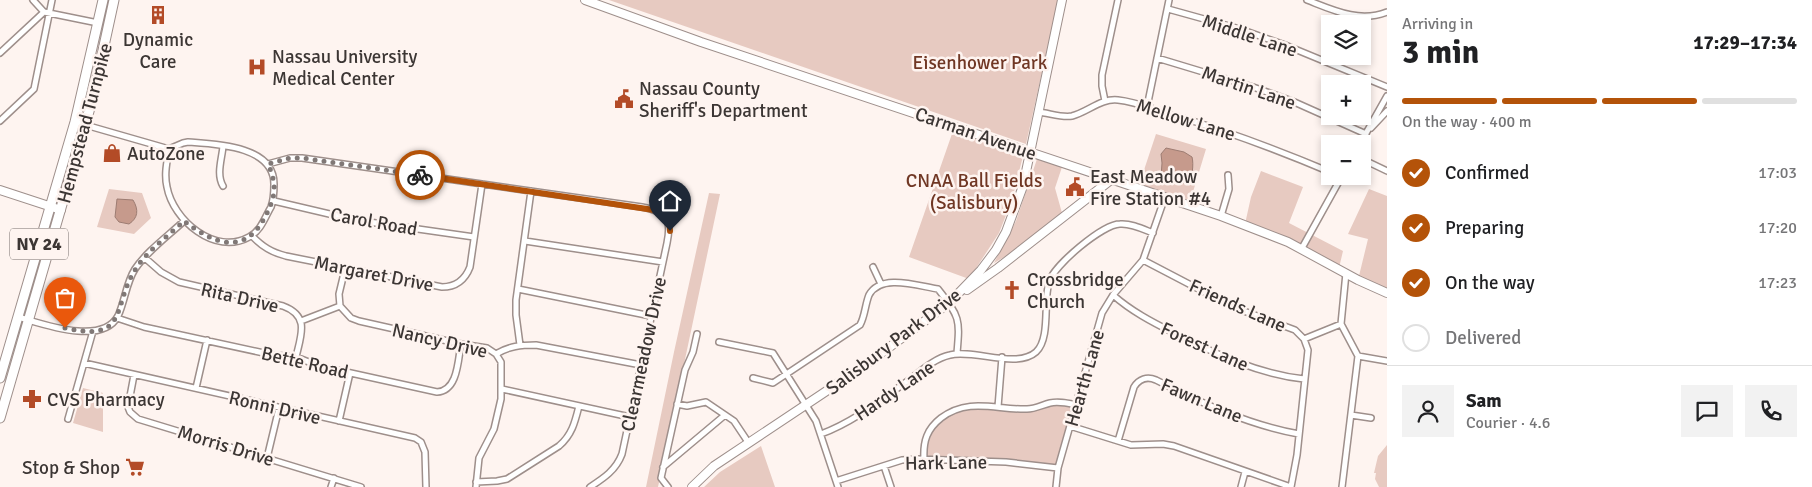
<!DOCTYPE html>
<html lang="en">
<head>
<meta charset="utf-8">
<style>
	:root { --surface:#fff; --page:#f2f2f2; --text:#202124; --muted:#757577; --line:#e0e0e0; --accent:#b45309 }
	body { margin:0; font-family:Signika,sans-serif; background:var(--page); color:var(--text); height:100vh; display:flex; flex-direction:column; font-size:19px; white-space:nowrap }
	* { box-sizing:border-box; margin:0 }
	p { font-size:16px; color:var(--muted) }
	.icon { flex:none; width:28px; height:28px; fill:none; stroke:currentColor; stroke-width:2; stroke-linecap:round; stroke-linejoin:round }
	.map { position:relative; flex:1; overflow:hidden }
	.details { display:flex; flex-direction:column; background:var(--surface); width:425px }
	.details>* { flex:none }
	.controls { position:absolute; left:1321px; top:15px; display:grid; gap:10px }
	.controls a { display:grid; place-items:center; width:50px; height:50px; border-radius:0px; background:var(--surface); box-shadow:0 2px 8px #0003; font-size:25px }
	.pin { position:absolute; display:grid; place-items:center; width:42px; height:42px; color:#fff; margin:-51px -21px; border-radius:50% 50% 50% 0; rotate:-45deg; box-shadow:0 0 5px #0007 }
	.pin .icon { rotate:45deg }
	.courier { position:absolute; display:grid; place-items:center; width:50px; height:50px; margin:-25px; border:4px solid #b45309; border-radius:50%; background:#fff; color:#222; box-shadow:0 1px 6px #0007 }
	.head em { font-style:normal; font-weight:700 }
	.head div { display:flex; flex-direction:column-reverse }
	.head { display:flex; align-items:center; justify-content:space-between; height:85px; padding:0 15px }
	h1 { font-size:32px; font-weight:700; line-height:38px }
	.bar { display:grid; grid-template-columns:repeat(4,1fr); gap:8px 5px; align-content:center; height:60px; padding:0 15px }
	.bar i { height:6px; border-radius:4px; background:var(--line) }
	.bar .on { background:var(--accent) }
	.bar p { grid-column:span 4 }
	.line { display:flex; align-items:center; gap:12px; padding:0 15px; border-top:1px solid var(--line) }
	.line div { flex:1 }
	.round { display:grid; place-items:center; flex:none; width:52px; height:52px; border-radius:0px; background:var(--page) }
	ol { padding:0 15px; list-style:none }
	li { display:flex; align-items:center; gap:15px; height:55px }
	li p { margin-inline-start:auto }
	li .icon { padding:5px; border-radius:50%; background:var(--accent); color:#fff; stroke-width:4 }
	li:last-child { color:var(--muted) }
	li i { width:28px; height:28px; border:2px solid var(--line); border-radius:50% }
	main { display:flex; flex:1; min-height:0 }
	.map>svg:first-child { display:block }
</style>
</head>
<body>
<main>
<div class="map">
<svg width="1387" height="487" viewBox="0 0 1387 487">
	<rect width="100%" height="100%" fill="#fef4f0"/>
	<path fill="#e7cac1" d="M609,0H1058L1026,144Z
		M953,131L1023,156L1012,200L999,233L969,279L909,257Z
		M1156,134L1206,149L1189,205L1138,188Z
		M1037,159L1062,167L1055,188L1062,213L1006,256L994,263L1016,221Z
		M1261,171L1303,187L1289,223L1343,251L1339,268L1245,224L1251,197Z
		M109,189L142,193L151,218L134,234L97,227Z
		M1369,189L1387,196V292L1358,280L1368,239L1348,234Z
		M709,193L720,194L658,487H646L674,352Z
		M83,388L103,393V432L73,423Z
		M1049,404L1077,405L1058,468L1006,462L924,459V450L935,423L962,407L1026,409Z
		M1387,445V487H1379L1375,479L1376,473H1374L1378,456Z
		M761,446L775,487H704L720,472Z"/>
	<path fill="#c69a8c" stroke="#9d7c72" d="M1166,148L1184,152L1192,157C1194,164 1192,178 1189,184L1163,179L1161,177L1162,163L1161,154Z
		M117,199L133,200C139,210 138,218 129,224L119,222L115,217Z"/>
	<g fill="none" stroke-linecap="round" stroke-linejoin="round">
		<g stroke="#9e8f8b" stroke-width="8">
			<path id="street" d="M33,0L44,12L98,23
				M1307,0C1333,10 1359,23 1387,12
				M1168,9L1240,29L1285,45L1387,87
				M0,53L44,12
				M1157,58L1253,87L1292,101L1366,134
				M1105,101L1102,86V75L1118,0
				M1147,107L1169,0
				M1038,112C1049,113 1062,118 1072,116C1088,112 1101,98 1118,100C1137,102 1155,110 1173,115C1227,131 1278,150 1330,172
				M0,121L34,89L52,0
				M75,122L169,149L183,143L188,142C217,144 274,146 274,184C274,193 274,199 271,207C265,217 261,231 249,237C215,256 173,220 167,187C164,174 167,162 169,149
				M1371,128L1387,111
				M1360,144L1387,96
				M1362,159L1387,171
				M268,164L290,158H302L642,207C667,212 672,219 667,243L622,454C616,470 604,478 590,487
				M223,186C216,174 222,159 223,146
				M274,201L355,220L474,237
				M1221,216L1229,189L1228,175
				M252,236C263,247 271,252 286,256L442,287C456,287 465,280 470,267L482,184
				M525,241L663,262
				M1302,248L1342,176
				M145,258L161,272L179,282L283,306C310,316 301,335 296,357
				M1143,260L1233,307L1295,330L1304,339L1308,350L1297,455L1291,487
				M873,267L881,284
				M345,269L339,294L340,306L351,318L359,321L461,344L487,348L496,354C509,346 521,345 536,345L641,365
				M518,289L651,316
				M1113,295C1131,311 1152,322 1174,333C1216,354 1258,374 1304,379
				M18,317C43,324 102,346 118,316C125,301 126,283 135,269C147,251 168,236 184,221
				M117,318L144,327L273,355L296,357L319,366L437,392C458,391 458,360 461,344
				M301,321L340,306
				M1304,339L1341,324
				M719,342L773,353L816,421L838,487
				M520,345L516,315V300L531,191
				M1358,356L1387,361
				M84,363L415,438L421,442L425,452L426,487
				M134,375L128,407L130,412L138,419L361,487
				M753,378L773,383L860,325C865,316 865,305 869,295C881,273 918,286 938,289C960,317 960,319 957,353
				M196,388L207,340
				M502,389L630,417
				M677,404L687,406L706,402L734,421L748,442
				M998,407L1002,357
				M1351,415L1371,418
				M68,419L93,331
				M339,421L350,373
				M1070,426L1131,445L1163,444L1174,446L1291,487
				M821,434C851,423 877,403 902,385C918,374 932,359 950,355C974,349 1017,369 1036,352C1051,338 1043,301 1049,282C1054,265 1103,224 1120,224C1131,223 1143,229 1153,233
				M1118,441L1134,387C1139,379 1147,376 1156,380C1201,403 1249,425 1299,434
				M267,458L279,408
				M924,459C923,441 927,429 941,418C969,397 996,410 1027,409C1035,409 1042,405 1050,403C1059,401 1067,403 1077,405
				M884,466L891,487
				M663,467L725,415
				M836,481L902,460L917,459L1006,462L1058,468
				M476,482L497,481L507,479L559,446C572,435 575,422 579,406
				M331,487L334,478
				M476,487L479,458L494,429L501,399V362L496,354
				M668,487L661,478L685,370L693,352L697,334
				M1056,487L1058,468L1102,313L1113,295L1143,260L1165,197
				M1241,487L1245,472
				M1342,487L1358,356L1341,324L1346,273"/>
		</g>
		<g stroke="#9e8f8b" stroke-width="10">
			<path id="secondary" d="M585,0L701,42L1221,216L1288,242L1358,280L1387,293
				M0,190L61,210
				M967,290L998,268L1112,179
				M692,487L714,466L864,366L949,303L981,270L996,250L1006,232L1023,186L1062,0"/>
		</g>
		<g stroke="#9e8f8b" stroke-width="11">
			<path id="primary" d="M0,378L75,122L103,0
				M0,418L92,101L114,0"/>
		</g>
		<use href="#street" stroke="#fff" stroke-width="5"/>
		<use href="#secondary" stroke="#fff" stroke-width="8"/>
		<use href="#primary" stroke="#fff" stroke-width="9"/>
	</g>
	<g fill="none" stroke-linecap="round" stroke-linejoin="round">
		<path stroke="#807876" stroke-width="5" stroke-dasharray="0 9" d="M65,328C129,343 112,306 135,270C146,252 169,235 184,221C214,244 245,257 266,215C276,196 277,184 268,164L290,158H302L420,175"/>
		<path stroke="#b45309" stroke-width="6" d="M420,175L654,210C664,214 670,220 670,231"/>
	</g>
	<defs>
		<g id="building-bare" transform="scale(1.5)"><path d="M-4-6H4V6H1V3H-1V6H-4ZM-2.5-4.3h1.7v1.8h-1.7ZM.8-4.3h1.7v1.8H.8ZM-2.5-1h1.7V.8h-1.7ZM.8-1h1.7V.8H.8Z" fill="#b34b27" stroke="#fef4f0" stroke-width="2.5" paint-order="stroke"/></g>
		<g id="hospital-bare" transform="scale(1.5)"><path d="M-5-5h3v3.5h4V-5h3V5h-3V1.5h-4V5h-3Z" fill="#b34b27" stroke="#fef4f0" stroke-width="2.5" paint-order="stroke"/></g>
		<g id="civic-bare" transform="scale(1.5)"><path d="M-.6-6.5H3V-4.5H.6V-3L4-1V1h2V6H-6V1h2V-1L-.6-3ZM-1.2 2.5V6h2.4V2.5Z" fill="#b34b27" stroke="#fef4f0" stroke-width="2.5" paint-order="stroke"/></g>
		<g id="shop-bare" transform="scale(1.5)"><path d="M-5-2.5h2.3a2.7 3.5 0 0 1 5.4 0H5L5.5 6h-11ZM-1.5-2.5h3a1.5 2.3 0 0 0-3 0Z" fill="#b34b27" stroke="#fef4f0" stroke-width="2.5" paint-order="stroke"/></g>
		<g id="church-bare" transform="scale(1.5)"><path d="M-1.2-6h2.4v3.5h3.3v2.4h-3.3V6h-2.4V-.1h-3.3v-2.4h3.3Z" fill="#b34b27" stroke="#fef4f0" stroke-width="2.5" paint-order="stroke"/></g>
		<g id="pharmacy-bare" transform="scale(1.5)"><path d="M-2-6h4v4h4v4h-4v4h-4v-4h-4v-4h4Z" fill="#b34b27" stroke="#fef4f0" stroke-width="2.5" paint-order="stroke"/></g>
		<g id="supermarket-bare" transform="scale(1.5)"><path d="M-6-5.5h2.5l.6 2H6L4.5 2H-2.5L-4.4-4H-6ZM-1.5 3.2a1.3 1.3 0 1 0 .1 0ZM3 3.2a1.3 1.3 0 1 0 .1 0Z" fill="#b34b27" stroke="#fef4f0" stroke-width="2.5" paint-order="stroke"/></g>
	</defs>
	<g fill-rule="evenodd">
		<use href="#building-bare" x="158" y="15"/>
		<use href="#hospital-bare" x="257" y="67"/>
		<use href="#civic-bare" x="624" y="99"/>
		<use href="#shop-bare" x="112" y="153"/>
		<use href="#civic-bare" x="1075" y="187"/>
		<use href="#church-bare" x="1012" y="290"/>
		<use href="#pharmacy-bare" x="32" y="399"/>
		<use href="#supermarket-bare" x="135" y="467"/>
	</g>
	<g text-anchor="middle" stroke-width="5" stroke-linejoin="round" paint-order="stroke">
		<rect fill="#fef4f0" stroke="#766f6c" stroke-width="1" x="10" y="228.5" width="58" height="31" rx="4"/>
		<g font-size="18" font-weight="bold" fill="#3c3634">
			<text x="39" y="250">NY 24</text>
		</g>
		<g font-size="19" fill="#3c3634" stroke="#fef4f0">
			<text transform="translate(1250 35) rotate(18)" y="7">Middle Lane</text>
			<text transform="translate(1249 87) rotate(19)" y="7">Martin Lane</text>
			<text transform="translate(1186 119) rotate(17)" y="7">Mellow Lane</text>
			<text transform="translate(84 123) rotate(-75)" y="7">Hempstead Turnpike</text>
			<text transform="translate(976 133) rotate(19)" y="7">Carman Avenue</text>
			<text transform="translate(374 221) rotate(10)" y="7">Carol Road</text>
			<text transform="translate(374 273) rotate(11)" y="7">Margaret Drive</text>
			<text transform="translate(240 297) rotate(13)" y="7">Rita Drive</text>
			<text transform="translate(1238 305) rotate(24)" y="7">Friends Lane</text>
			<text transform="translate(440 340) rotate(13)" y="7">Nancy Drive</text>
			<text transform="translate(893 341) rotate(-37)" y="7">Salisbury Park Drive</text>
			<text transform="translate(1205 346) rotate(24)" y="7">Forest Lane</text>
			<text transform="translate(643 354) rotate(-78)" y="7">Clearmeadow Drive</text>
			<text transform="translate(305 362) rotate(13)" y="7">Bette Road</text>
			<text transform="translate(1084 378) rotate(-74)" y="7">Hearth Lane</text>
			<text transform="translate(894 390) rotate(-34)" y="7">Hardy Lane</text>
			<text transform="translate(1202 400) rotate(23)" y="7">Fawn Lane</text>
			<text transform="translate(275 407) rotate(13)" y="7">Ronni Drive</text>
			<text transform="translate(226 445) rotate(17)" y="7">Morris Drive</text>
			<text transform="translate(946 462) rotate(-1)" y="7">Hark Lane</text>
		</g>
		<g font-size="19" fill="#3c3634" stroke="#fef4f0" text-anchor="start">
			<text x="158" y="46" text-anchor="middle">Dynamic<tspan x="158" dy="22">Care</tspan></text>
			<text x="272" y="63">Nassau University<tspan x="272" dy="22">Medical Center</tspan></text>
			<text x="639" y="95">Nassau County<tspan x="639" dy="22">Sheriff's Department</tspan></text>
			<text x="127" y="160">AutoZone</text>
			<text x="1090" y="183">East Meadow<tspan x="1090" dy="22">Fire Station #4</tspan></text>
			<text x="1027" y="286">Crossbridge<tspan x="1027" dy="22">Church</tspan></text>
			<text x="47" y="406">CVS Pharmacy</text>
			<text x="120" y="474" text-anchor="end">Stop &amp; Shop</text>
		</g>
		<g font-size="19" fill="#703724" stroke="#fef4f0">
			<text x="980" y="69">Eisenhower Park</text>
			<text x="974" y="187">CNAA Ball Fields<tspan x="974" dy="22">(Salisbury)</tspan></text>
		</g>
	</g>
</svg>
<div class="controls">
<a><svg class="icon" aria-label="layers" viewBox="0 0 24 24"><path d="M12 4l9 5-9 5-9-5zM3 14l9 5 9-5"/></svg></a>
<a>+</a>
<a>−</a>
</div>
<div class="pin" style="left:65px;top:328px;background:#ea580c"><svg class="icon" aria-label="bag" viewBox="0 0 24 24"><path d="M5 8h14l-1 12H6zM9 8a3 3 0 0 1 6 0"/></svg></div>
<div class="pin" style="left:670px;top:231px;background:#1f2937"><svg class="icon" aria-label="home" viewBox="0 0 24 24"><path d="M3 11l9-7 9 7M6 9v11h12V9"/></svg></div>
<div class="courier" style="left:420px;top:175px"><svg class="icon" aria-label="bike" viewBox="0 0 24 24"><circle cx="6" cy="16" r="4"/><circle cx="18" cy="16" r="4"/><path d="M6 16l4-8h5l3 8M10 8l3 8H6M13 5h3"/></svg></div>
</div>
<section class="details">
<div class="head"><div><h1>3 min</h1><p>Arriving in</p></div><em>17:29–17:34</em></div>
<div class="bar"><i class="on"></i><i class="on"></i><i class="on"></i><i></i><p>On the way · 400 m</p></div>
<ol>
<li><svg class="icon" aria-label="check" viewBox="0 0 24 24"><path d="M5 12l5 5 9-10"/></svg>Confirmed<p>17:03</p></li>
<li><svg class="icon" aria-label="check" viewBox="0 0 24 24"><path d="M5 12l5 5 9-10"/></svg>Preparing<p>17:20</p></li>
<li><svg class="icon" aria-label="check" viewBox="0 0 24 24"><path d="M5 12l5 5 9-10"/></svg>On the way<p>17:23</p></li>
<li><i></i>Delivered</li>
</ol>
<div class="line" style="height:90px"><a class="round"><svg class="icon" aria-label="person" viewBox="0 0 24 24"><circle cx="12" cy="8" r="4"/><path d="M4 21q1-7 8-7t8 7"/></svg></a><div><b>Sam</b><p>Courier · 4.6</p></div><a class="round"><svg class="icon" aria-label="chat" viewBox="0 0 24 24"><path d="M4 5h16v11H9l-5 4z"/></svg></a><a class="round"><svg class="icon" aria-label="phone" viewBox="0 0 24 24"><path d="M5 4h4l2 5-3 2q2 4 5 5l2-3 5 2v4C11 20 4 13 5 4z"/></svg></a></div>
</section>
</main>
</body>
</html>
